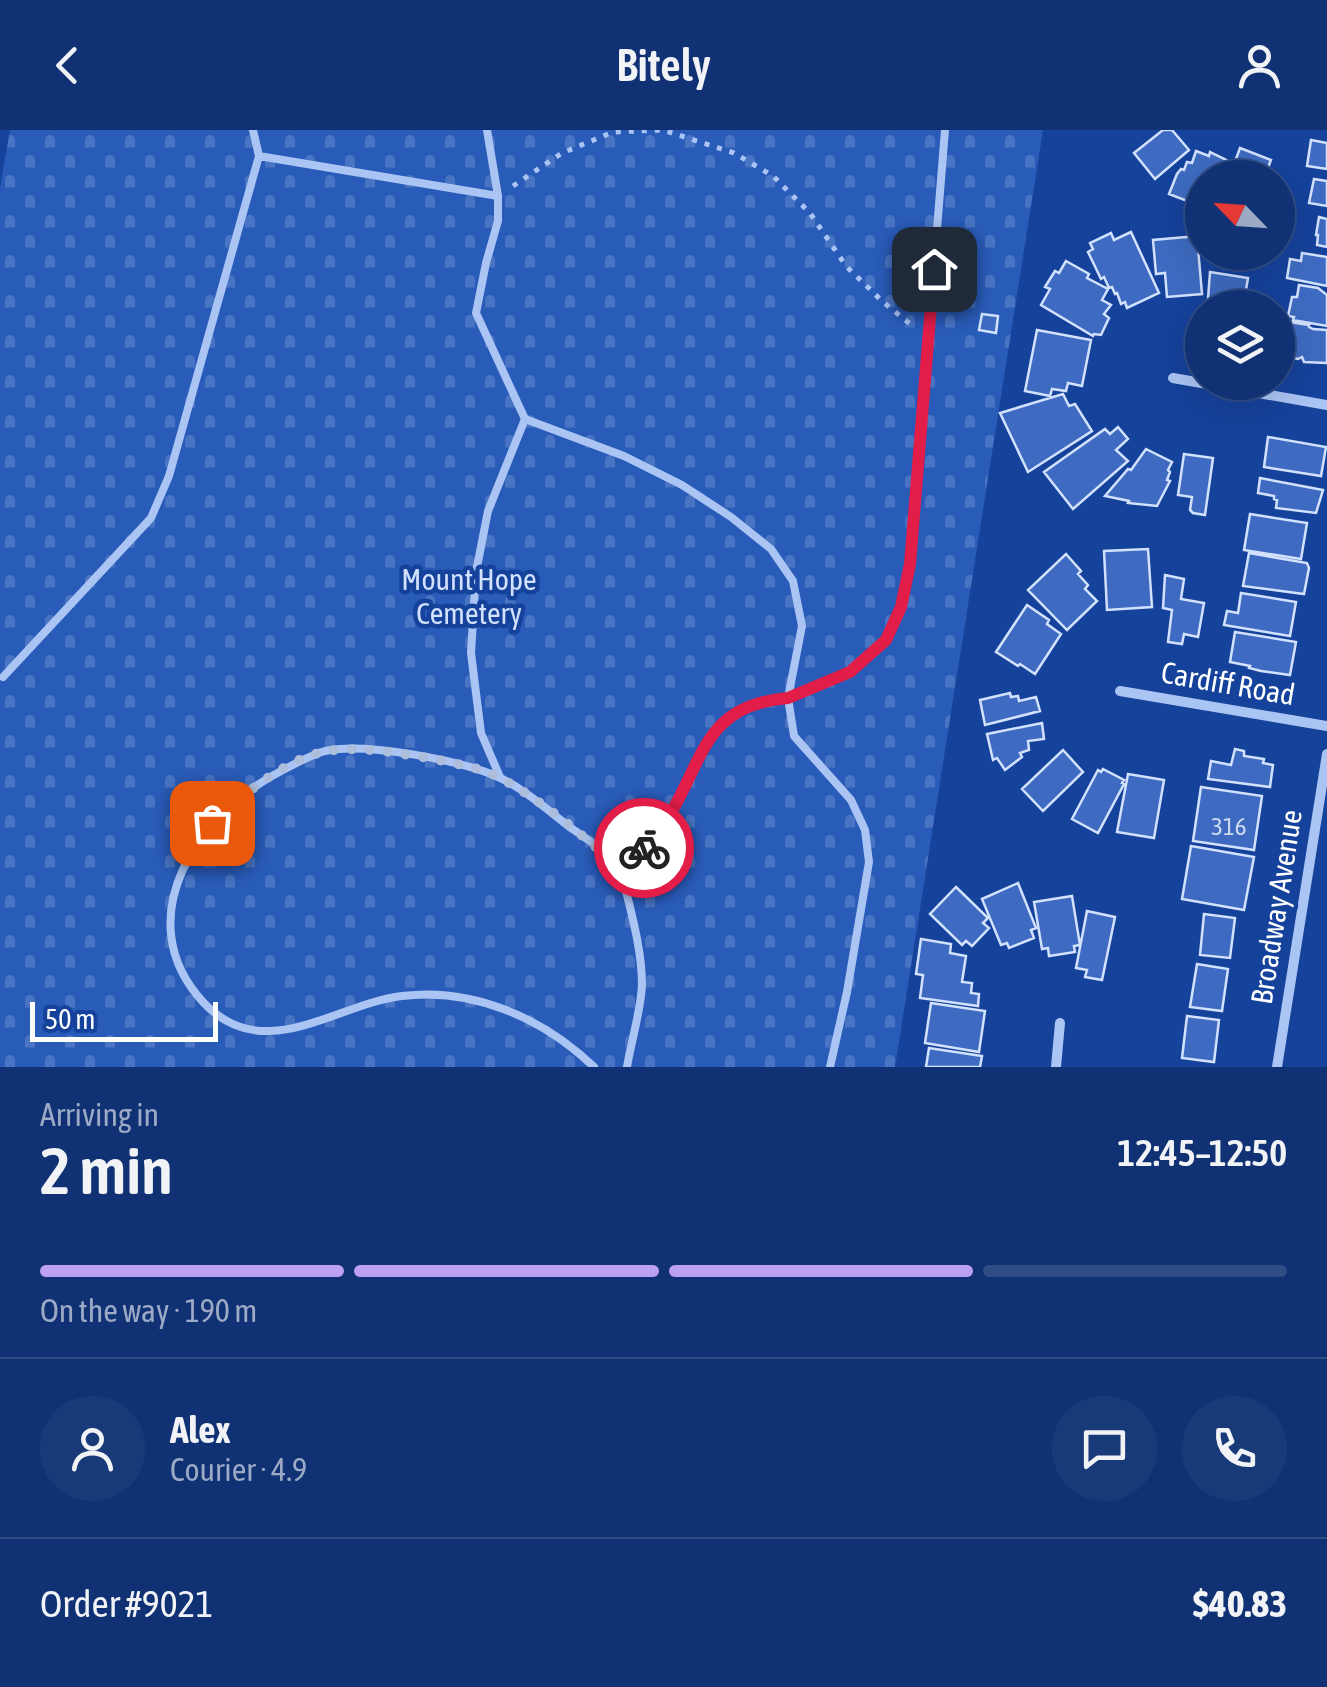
<!DOCTYPE html>
<html lang="en">
<head>
<meta charset="utf-8">
<style>
	:root { --surface:#103274; --page:#193a79; --text:#f1f3f6; --muted:#9caac5; --line:#304d86; --accent:#bca0f2 }
	body { margin:0; font-family:"Asap Condensed",sans-serif; background:var(--page); color:var(--text); height:100vh; display:flex; flex-direction:column; font-size:38px; white-space:nowrap }
	* { box-sizing:border-box; margin:0 }
	p { font-size:32px; color:var(--muted) }
	.icon { flex:none; width:55px; height:55px; fill:none; stroke:currentColor; stroke-width:2; stroke-linecap:round; stroke-linejoin:round }
	.map { position:relative; height:937px; overflow:hidden }
	.sheet { display:flex; flex-direction:column; background:var(--surface); flex:1 }
	.sheet>* { flex:none }
	.needle { width:65px; rotate:295deg }
	.buttons { position:absolute; left:1185px; top:30px; display:grid; gap:20px }
	.buttons a { display:grid; place-items:center; width:110px; height:110px; border-radius:50%; background:var(--surface); box-shadow:0 10px 40px #0002,0 0 0 2px var(--line); font-size:50px }
	.scale { position:absolute; left:30px; bottom:25px; width:188px; box-sizing:border-box; padding-left:10px; border:5px solid #fff; border-top:0; font-size:28px; line-height:35px; white-space:nowrap; color:#fff; -webkit-text-stroke:8px #15429b; paint-order:stroke }
	.pin { position:absolute; display:grid; place-items:center; width:85px; height:85px; color:#fff; margin:-42px; border-radius:20px; box-shadow:0 5px 15px #0006 }
	.courier { position:absolute; display:grid; place-items:center; width:100px; height:100px; margin:-50px; border:8px solid #e11d48; border-radius:50%; background:#fff; color:#222; box-shadow:0 2px 12px #0007 }
	.head em { font-style:normal; font-weight:600 }
	.head div { display:flex; flex-direction:column-reverse }
	.head { display:flex; align-items:center; justify-content:space-between; height:170px; padding:0 40px }
	h1 { font-size:65px; font-weight:600; line-height:75px }
	.bar { display:grid; grid-template-columns:repeat(4,1fr); gap:15px 10px; align-content:center; height:120px; padding:0 40px }
	.bar i { height:12px; border-radius:8px; background:var(--line) }
	.bar .selected { background:var(--accent) }
	.bar p { grid-column:span 4 }
	.line { display:flex; align-items:center; gap:25px; padding:0 40px; border-top:2px solid var(--line) }
	.line div { flex:1 }
	.round { display:grid; place-items:center; flex:none; width:105px; height:105px; border-radius:52px; background:var(--page) }
	header { display:flex; justify-content:space-between; align-items:center; height:130px; padding:0 40px; background:var(--surface); font-size:45px; font-weight:600 }
	.map>svg:first-child { display:block }
</style>
</head>
<body>
<header><svg class="icon" aria-label="back" viewBox="0 0 24 24"><path d="M15 5l-7 7 7 7"/></svg>Bitely<svg class="icon" aria-label="person" viewBox="0 0 24 24"><circle cx="12" cy="8" r="4"/><path d="M4 21q1-7 8-7t8 7"/></svg></header>
<div class="map">
<svg width="1327" height="937" viewBox="0 0 1327 937">
	<defs>
		<pattern id="cemetery-stones" width="16" height="16" patternUnits="userSpaceOnUse" patternTransform="scale(2.5)"><rect width="16" height="16" fill="#295bb8"/><path d="M2 7V4a2 2 0 0 1 4 0v3zM10 15v-3a2 2 0 0 1 4 0v3z" fill="#4974c3"/></pattern>
	</defs>
	<rect width="100%" height="100%" fill="#15429b"/>
	<path fill="url(#cemetery-stones)" d="M10,0H1043L895,937H0V58Z"/>
	<path fill="#3e6bc1" stroke="#d2e1fd" stroke-width="2.5" d="M1163,0H1172L1189,20L1155,49L1134,23Z
		M1311,10L1327,13V39L1307,36Z
		M1240,18L1271,30L1264,48H1229Z
		M1196,21L1209,26L1210,22L1233,33L1227,48H1202V72L1197,70L1195,74L1169,64L1177,44L1181,39L1184,40L1187,32L1192,33Z
		M1314,49L1327,51V76L1309,73Z
		M1319,87L1327,89V117L1317,115L1318,105H1316Z
		M1131,102L1159,163L1127,178L1125,172L1121,174L1117,163L1115,164L1112,157L1109,158L1104,147L1101,149L1088,122L1093,119L1090,113L1111,103L1114,110Z
		M1197,106L1202,164L1167,167L1165,143L1156,144L1153,110Z
		M1302,123L1327,127V156L1287,148L1290,129L1301,131Z
		M1066,131L1089,144L1087,148L1108,159L1102,170L1111,175L1104,184L1109,188L1101,205L1094,204L1093,206L1041,175L1050,159L1045,157L1055,141L1059,143Z
		M1210,142L1248,148L1243,178H1211L1212,170L1208,169Z
		M1299,155L1318,158L1327,165V196L1293,190L1294,187L1288,186L1292,167H1297Z
		M982,184L998,186L996,203L979,200Z
		M1283,191L1309,195V197L1313,199L1327,200V233L1304,232L1302,227L1298,229L1293,228L1292,224L1278,223L1281,214L1278,207Z
		M1037,200L1091,210L1082,256L1068,253L1066,261L1052,259L1050,266L1025,261Z
		M1063,264L1069,276L1075,274L1092,301L1028,342L1000,283Z
		M1118,297L1128,309L1116,320L1128,331L1073,379L1044,342L1105,299L1110,304Z
		M1268,307L1326,317L1321,346L1264,337Z
		M1146,319L1172,332L1168,340L1170,342L1167,350L1170,351L1157,376L1128,373L1129,371L1105,366L1128,339L1131,340Z
		M1184,324L1213,328L1205,385L1193,383L1190,380L1192,367L1178,365Z
		M1260,348L1323,360L1316,383L1276,378L1277,370L1274,369V366L1258,363Z
		M1250,384L1307,393L1301,429L1244,420Z
		M1148,419L1152,477L1107,480L1104,421Z
		M1249,423L1307,433L1309,438L1304,464L1243,456Z
		M1066,424L1081,441L1078,444L1088,455L1085,459L1097,471L1067,500L1028,460Z
		M1165,445L1184,449L1181,469L1204,473L1198,507L1184,504L1182,514L1168,512L1172,480L1163,478Z
		M1241,463L1296,472L1290,506L1224,495L1227,481L1238,483Z
		M1027,475L1049,490L1047,494L1061,504L1035,544L1020,534L1018,536L996,522Z
		M1235,502L1296,512L1290,545L1261,541L1249,538L1250,536L1230,532Z
		M1010,563L1011,567L1018,566L1019,571L1036,567L1040,581L985,595L980,570Z
		M1042,593L1044,609L1028,611L1029,620L1020,623L1022,627L1005,640L997,628L993,630L987,604Z
		M1235,619L1244,621V626L1264,629L1263,633L1273,635L1270,657L1208,649L1211,631L1231,635Z
		M1063,620L1083,642L1043,681L1022,659Z
		M1103,639L1124,650L1122,653L1124,654L1098,703L1072,689L1098,640L1101,642Z
		M1128,644L1164,650L1154,708L1117,702Z
		M1201,657L1262,666L1254,720L1193,711Z
		M1191,716L1254,727L1244,780L1182,769Z
		M1018,753L1036,798L1031,800L1034,808L1009,818L1007,813L1001,815L982,769Z
		M956,757L988,788L983,793L989,798L972,816L966,811L962,815L930,784Z
		M1072,766L1080,815L1074,816L1075,822L1049,826L1048,818L1042,819L1034,772Z
		M1087,781L1115,787L1102,850L1085,847L1087,840L1076,838Z
		M1204,784L1235,788L1230,828L1200,825Z
		M921,809L951,814L950,823L966,826L962,852L972,853L971,863L979,864L978,876L920,868L923,845L916,844Z
		M1197,834L1228,839L1222,881L1190,877Z
		M931,873L985,881L979,922L925,913Z
		M1187,886L1219,890L1214,932L1182,928Z
		M929,918L982,926L980,937H926Z"/>
	<g fill="none" stroke-linecap="round" stroke-linejoin="round">
		<path stroke="#aac4f3" stroke-width="5" stroke-dasharray="5 8" stroke-linecap="butt" d="M513,56L562,23L613,2L663,0L734,23L773,46L810,83L846,136L882,171L915,198"/>
		<path stroke="#aac4f3" stroke-width="8" d="M487,0L498,66V91L486,133L476,183L525,289L624,326L682,355L731,387L771,419L793,451L802,496L788,568L794,606L851,670L865,700L869,732L847,862L830,937
			M259,26L498,66
			M3,547L151,388L169,346L259,26L253,0
			M500,647L481,603L471,523L476,442L488,381L525,289
			M619,737L644,718L663,696L711,604L726,590L744,580L777,569L788,568L850,542L886,510L901,477L910,434L945,0
			M594,937C543,888 473,857 402,866C335,874 263,937 203,872C126,788 199,682 283,640C296,633 311,625 325,621C365,612 458,630 496,646C522,657 549,681 571,698C583,706 610,725 618,736C623,744 624,757 627,765C634,793 642,825 642,855C641,880 631,912 627,937"/>
		<path stroke="#aac4f3" stroke-width="10" d="M1173,248L1327,275
			M1120,561L1327,596
			M1056,937L1060,893
			M1277,937L1327,624"/>
	</g>
	<g fill="none" stroke-linecap="round" stroke-linejoin="round">
		<path stroke="#adbddc" stroke-width="10" stroke-dasharray="0 18" d="M212,693C242,665 287,628 328,621C361,616 396,623 428,628C452,633 481,637 502,649C544,672 583,706 619,737L644,718"/>
		<path stroke="#e11d48" stroke-width="12" d="M644,718C654,706 664,695 672,681C705,624 707,575 788,568L850,542L886,510L901,477L910,434L934,139"/>
	</g>
	<g text-anchor="middle" stroke-width="9" stroke-linejoin="round" paint-order="stroke">
		<g font-size="25" fill="#cfdaf0">
			<text x="1229" y="705">316</text>
		</g>
		<g font-size="30" fill="#d2e1fd" stroke="#15429b">
			<text x="469" y="460">Mount Hope<tspan x="469" dy="34">Cemetery</tspan></text>
		</g>
		<g font-size="30" fill="#fff" stroke="#15429b">
			<text transform="translate(1228 554) rotate(10)" y="10">Cardiff Road</text>
			<text transform="translate(1277 777) rotate(-81)" y="10">Broadway Avenue</text>
		</g>
	</g>
</svg>
<div class="buttons">
<a><svg class="needle" viewBox="-14 -14 28 28"><path d="M0-13l5 13h-10z" fill="#e53935"/><path d="M0 13l5-13h-10z" fill="#9caac5"/></svg></a>
<a><svg class="icon" aria-label="layers" viewBox="0 0 24 24"><path d="M12 4l9 5-9 5-9-5zM3 14l9 5 9-5"/></svg></a>
</div>
<div class="scale">50 m</div>
<div class="pin" style="left:212px;top:693px;background:#ea580c"><svg class="icon" aria-label="bag" viewBox="0 0 24 24"><path d="M5 8h14l-1 12H6zM9 8a3 3 0 0 1 6 0"/></svg></div>
<div class="pin" style="left:934px;top:139px;background:#1f2937"><svg class="icon" aria-label="home" viewBox="0 0 24 24"><path d="M3 11l9-7 9 7M6 9v11h12V9"/></svg></div>
<div class="courier" style="left:644px;top:718px"><svg class="icon" aria-label="bike" viewBox="0 0 24 24"><circle cx="6" cy="16" r="4"/><circle cx="18" cy="16" r="4"/><path d="M6 16l4-8h5l3 8M10 8l3 8H6M13 5h3"/></svg></div>
</div>
<section class="sheet">
<div class="head"><div><h1>2 min</h1><p>Arriving in</p></div><em>12:45–12:50</em></div>
<div class="bar"><i class="selected"></i><i class="selected"></i><i class="selected"></i><i></i><p>On the way · 190 m</p></div>
<div class="line" style="height:180px"><a class="round"><svg class="icon" aria-label="person" viewBox="0 0 24 24"><circle cx="12" cy="8" r="4"/><path d="M4 21q1-7 8-7t8 7"/></svg></a><div><b>Alex</b><p>Courier · 4.9</p></div><a class="round"><svg class="icon" aria-label="chat" viewBox="0 0 24 24"><path d="M4 5h16v11H9l-5 4z"/></svg></a><a class="round"><svg class="icon" aria-label="phone" viewBox="0 0 24 24"><path d="M5 4h4l2 5-3 2q2 4 5 5l2-3 5 2v4C11 20 4 13 5 4z"/></svg></a></div>
<div class="line" style="height:130px"><div>Order #9021</div><b>$40.83</b></div>
</section>
</body>
</html>
